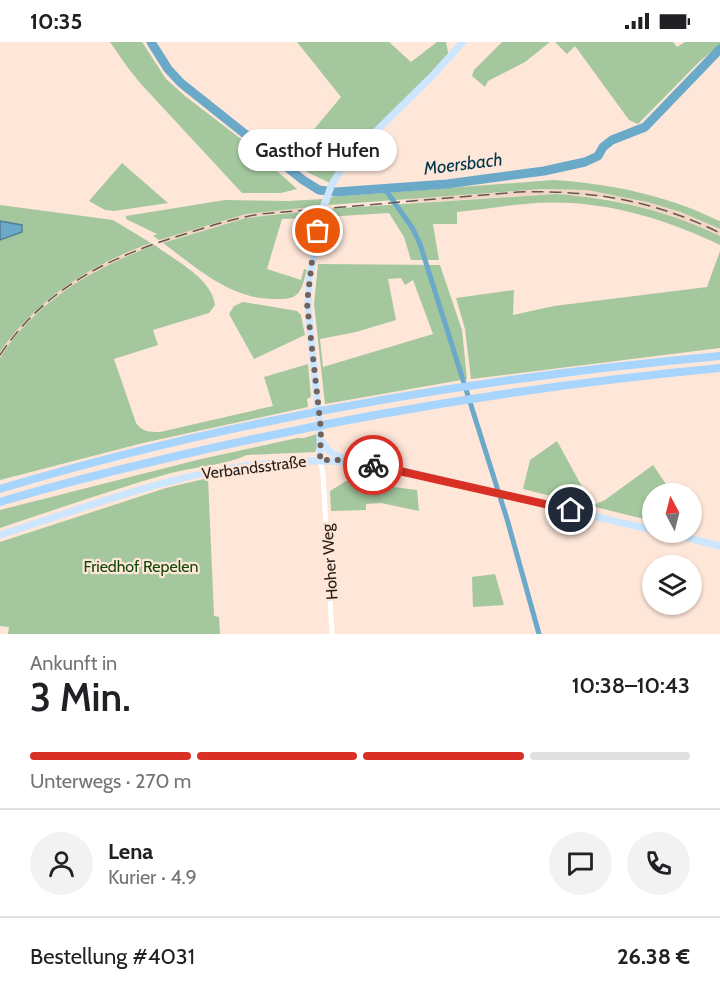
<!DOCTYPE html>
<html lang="de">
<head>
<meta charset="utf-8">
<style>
	:root { --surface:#fff; --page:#f2f2f2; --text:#202124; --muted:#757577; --line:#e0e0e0; --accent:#d93025 }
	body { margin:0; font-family:Cabin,sans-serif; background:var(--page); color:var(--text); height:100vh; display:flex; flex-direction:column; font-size:22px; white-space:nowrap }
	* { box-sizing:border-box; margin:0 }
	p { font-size:20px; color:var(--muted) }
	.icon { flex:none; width:33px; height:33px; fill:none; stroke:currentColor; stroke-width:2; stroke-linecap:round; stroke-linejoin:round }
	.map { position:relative; height:592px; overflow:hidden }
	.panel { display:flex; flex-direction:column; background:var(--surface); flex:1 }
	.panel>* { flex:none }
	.needle { width:39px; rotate:353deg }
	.tools { position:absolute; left:642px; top:441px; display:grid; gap:12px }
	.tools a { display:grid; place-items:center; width:60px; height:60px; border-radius:50%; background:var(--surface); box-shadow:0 2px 4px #0004; font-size:30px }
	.pin { position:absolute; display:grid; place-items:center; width:51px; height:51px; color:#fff; margin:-26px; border:3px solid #fff; border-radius:50%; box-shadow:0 2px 6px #0007 }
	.courier { position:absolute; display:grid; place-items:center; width:60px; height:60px; margin:-30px; border:4px solid #d93025; border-radius:50%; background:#fff; color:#222; box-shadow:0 2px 8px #0007 }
	.bubble { position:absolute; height:42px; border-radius:21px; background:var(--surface); box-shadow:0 2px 4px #0004; font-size:20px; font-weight:600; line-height:42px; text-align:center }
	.head em { font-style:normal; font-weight:600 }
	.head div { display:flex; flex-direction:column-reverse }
	.head { display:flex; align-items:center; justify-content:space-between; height:102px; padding:0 30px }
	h1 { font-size:39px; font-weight:600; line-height:45px }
	.bar { display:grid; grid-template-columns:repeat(4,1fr); gap:9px 6px; align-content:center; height:72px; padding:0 30px }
	.bar i { height:8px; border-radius:4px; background:var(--line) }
	.bar .current { background:var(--accent) }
	.bar p { grid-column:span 4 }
	.line { display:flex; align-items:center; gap:15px; padding:0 30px; border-top:2px solid var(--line) }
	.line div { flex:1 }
	.round { display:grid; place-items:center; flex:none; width:63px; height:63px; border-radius:32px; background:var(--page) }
	.status { display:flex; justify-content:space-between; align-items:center; height:42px; padding:0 30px; background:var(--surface); direction:ltr }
	.status svg { height:16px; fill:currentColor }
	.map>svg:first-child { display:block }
</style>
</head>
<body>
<div class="status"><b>10:35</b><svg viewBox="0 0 49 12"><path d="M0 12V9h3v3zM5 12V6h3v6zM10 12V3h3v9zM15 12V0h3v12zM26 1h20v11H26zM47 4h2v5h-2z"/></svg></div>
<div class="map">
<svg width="720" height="592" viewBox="0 0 720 592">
	<rect width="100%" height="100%" fill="#fee6d8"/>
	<path fill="#f2d6c5" d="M543,147L587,148L647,160L681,170L707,181L720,188V194L666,172L606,156L556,152L410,161L408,157Z
		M320,164L319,168L246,176L163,201L159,198L246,172Z
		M151,201L155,203L99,227L54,256L28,279L0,316V310L17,287L30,272L58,249L93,226Z"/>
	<path fill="#a4c79e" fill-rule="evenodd" d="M110,0H142L166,37L185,54L245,100L297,147L281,151H242L141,42L128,26Z
		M297,0H389L411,20L437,0H446L449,15L348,117L332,142L307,130L290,116L341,55Z
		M502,0H550L525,20L488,39L485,45L472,34L474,28Z
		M555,0H673L677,5L685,0H720V3L700,19L638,82L629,78L575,4L567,12Z
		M122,121L168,161L114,169L105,168L89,159Z
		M554,138C611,142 666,153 717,178L720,179V187L681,170L647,160L587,148L543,147L328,163L331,155Z
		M556,152C614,156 668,169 720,194V203C659,174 593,155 525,162C502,164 480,168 457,170V182H433L439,218H411L404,195L389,171L325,175L327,167Z
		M323,157L320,164L246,172L159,198L153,194L157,192L126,177V174L225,158L289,159Z
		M0,163L113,178L151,201C90,223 38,256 0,310V198L22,190L21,183L0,179Z
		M319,168L317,176L282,177L267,227L301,238L304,227L307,228C304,236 303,248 296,253C290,258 280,257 273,257C228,256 196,225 163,201L246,176Z
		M155,203C175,219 212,236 215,263L209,271L153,288L158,303L114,317L136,381C143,390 149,390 160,390L273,364L264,335L308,322L311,355L307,357L308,365L143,401L0,438V316C36,259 93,226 155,203Z
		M720,209V306L471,337L465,287L456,256L514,248L513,273L554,264L707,245Z
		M318,222L440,223L462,288L467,337L325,362L314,262ZM401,236L405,243L413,238L433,292L323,325L320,297L356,290L396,278L388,237Z
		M243,260L297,269L301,273L305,293L254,317L229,272L234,264Z
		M317,392V405L315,410L247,413C225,423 195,425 171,431C114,447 57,467 0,486V468L197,418L297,396H304Z
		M557,399L591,461L596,462L605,458L653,423L672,451L652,452V479L523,447L530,418Z
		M208,436L214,574L219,575L220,592H8L9,585L0,584V500L166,446Z
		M346,439L417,448L419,469L381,461L366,462V468L331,469L330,449Z
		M495,532L504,563L473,565L472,535Z"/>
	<path fill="#6ba9c9" stroke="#567f93" stroke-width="1.5" d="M0,179L22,183V190L0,198Z"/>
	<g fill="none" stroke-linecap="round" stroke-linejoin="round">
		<path stroke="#6ba9c9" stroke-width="5" d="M385,147L413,187L420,202L507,477L539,592"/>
		<path stroke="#6ba9c9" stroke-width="9" d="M151,0L168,27L181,41L303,138L319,148L336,150L447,142L544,129L585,120L598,114L603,105L612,98L645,85L720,7"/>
		<path stroke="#fff" stroke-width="5" d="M320,418L323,432L332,592"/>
		<path stroke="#cbe6fe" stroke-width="7" d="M320,397L329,409L343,417
			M320,418V388L308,265L309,238L324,163L332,142L348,117L432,34L463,0
			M665,490L720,504
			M0,493C131,451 243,403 383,424L652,488"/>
		<path stroke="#a8d5fd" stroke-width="8" d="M0,447C231,377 480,336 720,314
			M0,460C59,442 120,427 181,413C358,372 539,343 720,326"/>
		<path stroke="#65574e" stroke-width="1.5" stroke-dasharray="12 6" stroke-linecap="butt" d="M0,313C46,245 109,215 185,192C210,184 235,176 261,172L518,150C591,148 654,158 720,191"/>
	</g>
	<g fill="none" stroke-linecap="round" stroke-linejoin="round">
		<path stroke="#72635a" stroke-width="6" stroke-dasharray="0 10.8" d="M318,189L312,219L307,261L321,388L320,418H346L373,423"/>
		<path stroke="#d93025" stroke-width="8" d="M373,423L571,468"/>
	</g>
	<g text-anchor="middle" stroke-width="4.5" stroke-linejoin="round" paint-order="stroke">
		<g font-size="16" fill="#261c16" stroke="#fee6d8">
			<text transform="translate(254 425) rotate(-7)" y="6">Verbandsstraße</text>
			<text transform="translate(329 520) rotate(-94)" y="6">Hoher Weg</text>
		</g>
		<g font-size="16" fill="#104805" stroke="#fee6d8">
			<text x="141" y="530">Friedhof Repelen</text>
		</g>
		<g font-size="18" font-style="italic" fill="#00374d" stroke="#fee6d8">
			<text transform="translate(463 122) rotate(-7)" y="6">Moersbach</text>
		</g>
	</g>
</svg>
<div class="tools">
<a><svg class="needle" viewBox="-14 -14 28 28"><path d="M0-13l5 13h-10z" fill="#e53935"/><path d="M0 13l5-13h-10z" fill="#757577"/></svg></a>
<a><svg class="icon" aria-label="layers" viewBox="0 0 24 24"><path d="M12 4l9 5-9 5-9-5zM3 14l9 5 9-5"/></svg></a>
</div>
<div class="pin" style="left:318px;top:189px;background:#ea580c"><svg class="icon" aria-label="bag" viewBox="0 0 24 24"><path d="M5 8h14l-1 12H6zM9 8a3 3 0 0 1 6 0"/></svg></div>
<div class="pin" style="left:571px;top:468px;background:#1f2937"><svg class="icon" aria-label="home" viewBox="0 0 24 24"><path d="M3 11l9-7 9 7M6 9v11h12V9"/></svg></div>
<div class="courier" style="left:373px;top:423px"><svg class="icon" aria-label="bike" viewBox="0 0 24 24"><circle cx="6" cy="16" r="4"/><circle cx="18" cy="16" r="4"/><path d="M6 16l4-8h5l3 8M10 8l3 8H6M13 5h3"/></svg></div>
<div class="bubble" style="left:238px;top:87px;width:159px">Gasthof Hufen</div>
</div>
<section class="panel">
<div class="head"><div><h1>3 Min.</h1><p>Ankunft in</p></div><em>10:38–10:43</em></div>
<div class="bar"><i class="current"></i><i class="current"></i><i class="current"></i><i></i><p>Unterwegs · 270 m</p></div>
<div class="line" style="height:108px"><a class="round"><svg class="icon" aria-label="person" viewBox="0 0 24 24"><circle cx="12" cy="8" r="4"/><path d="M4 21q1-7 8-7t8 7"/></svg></a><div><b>Lena</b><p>Kurier · 4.9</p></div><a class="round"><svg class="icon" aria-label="chat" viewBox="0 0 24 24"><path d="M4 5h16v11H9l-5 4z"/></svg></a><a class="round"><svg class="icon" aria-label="phone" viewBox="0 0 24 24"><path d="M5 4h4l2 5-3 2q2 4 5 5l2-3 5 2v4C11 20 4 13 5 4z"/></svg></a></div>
<div class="line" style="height:78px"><div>Bestellung #4031</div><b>26.38 €</b></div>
</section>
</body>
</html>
